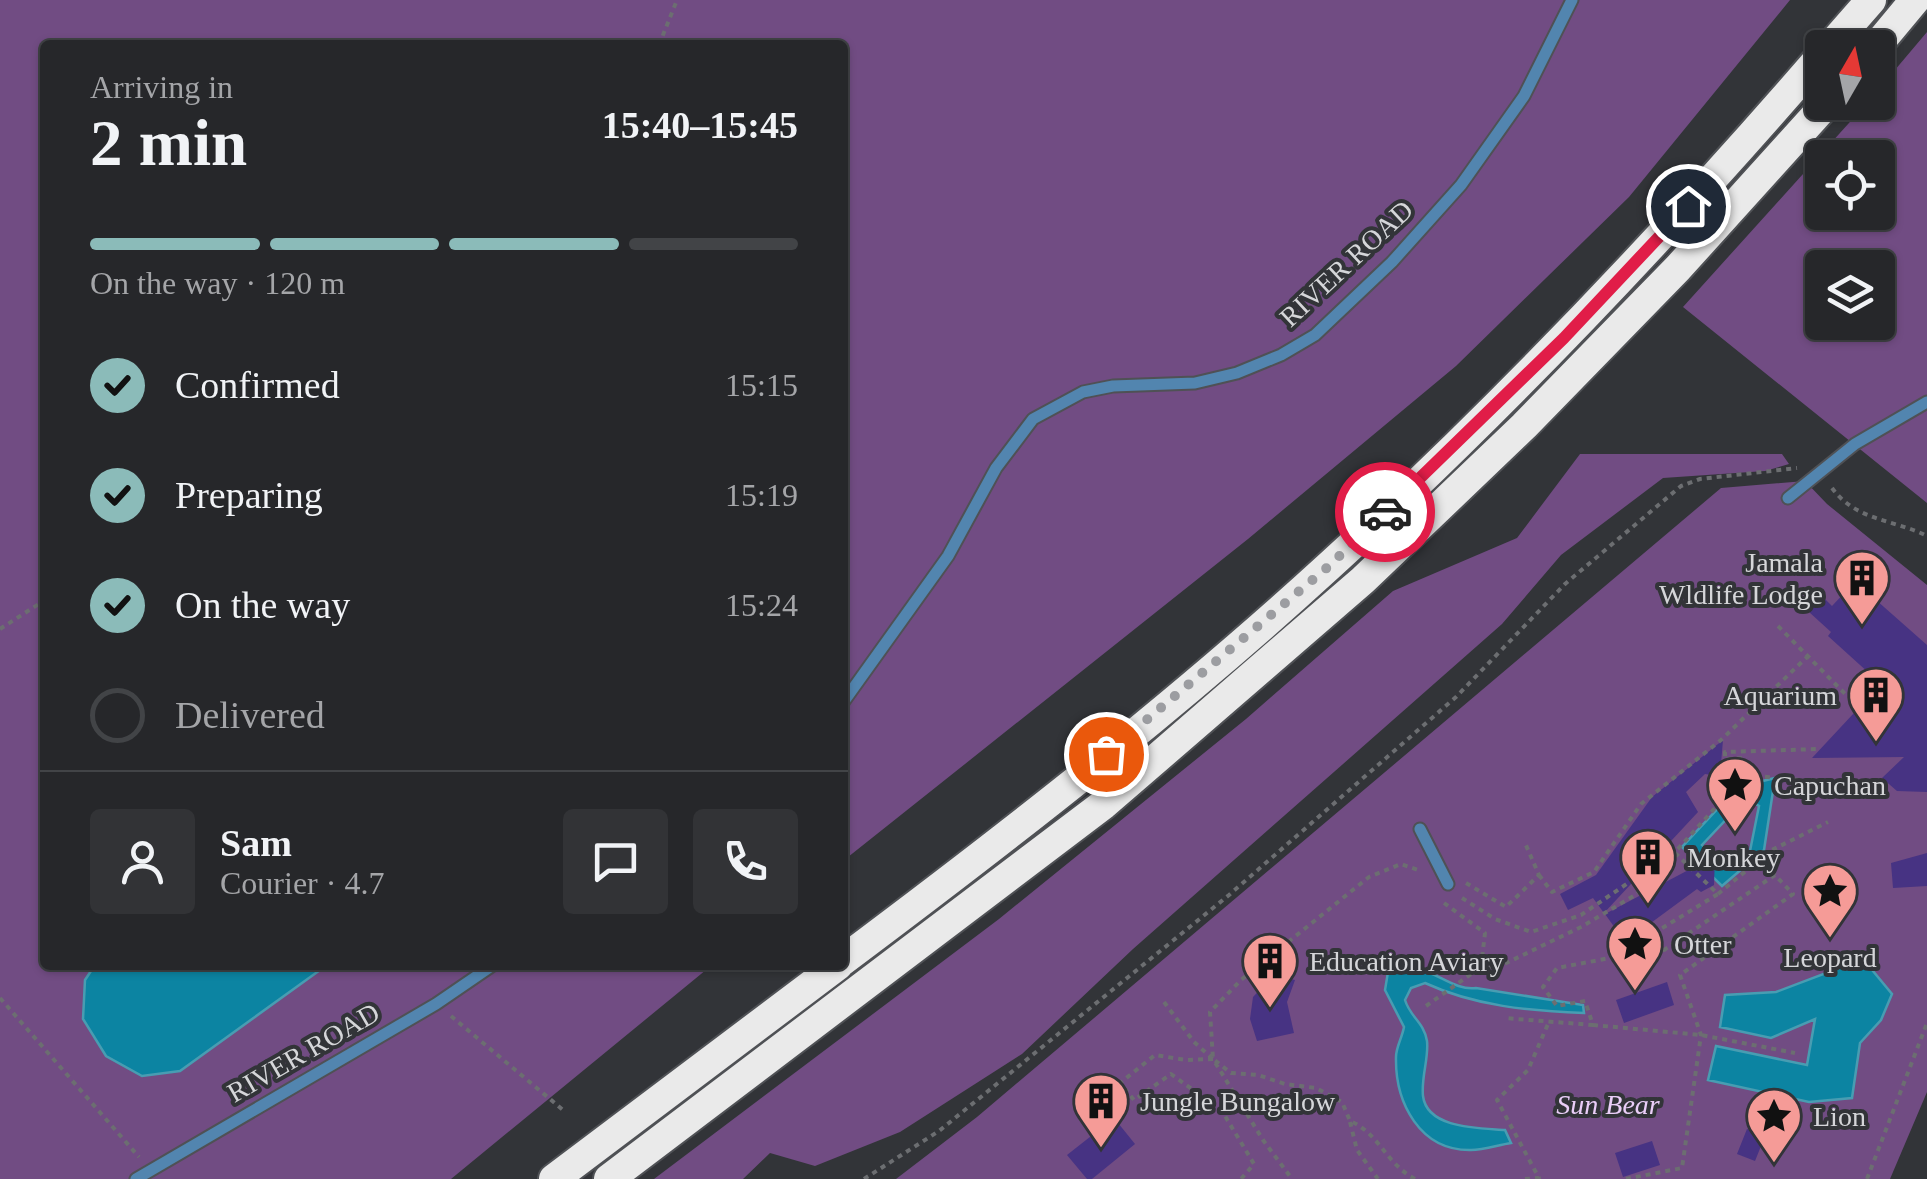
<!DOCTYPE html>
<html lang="en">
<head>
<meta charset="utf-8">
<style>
	:root { --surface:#26272a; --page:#323336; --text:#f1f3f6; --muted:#a4a5a8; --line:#424447; --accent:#8bbbb9 }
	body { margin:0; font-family:Georgia,serif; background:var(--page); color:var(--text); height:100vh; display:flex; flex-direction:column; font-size:38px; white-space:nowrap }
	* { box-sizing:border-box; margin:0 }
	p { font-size:32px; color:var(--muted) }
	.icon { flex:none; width:55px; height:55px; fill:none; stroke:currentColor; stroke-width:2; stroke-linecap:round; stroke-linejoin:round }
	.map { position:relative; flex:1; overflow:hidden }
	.panel { position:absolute; left:40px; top:40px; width:808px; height:930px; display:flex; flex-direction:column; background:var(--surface); border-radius:10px; box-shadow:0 2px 8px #0004,0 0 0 2px var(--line) }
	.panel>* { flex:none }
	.needle { width:65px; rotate:9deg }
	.fabs { position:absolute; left:1805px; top:30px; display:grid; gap:20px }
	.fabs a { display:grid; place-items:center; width:90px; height:90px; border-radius:10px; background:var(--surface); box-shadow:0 2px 8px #0004,0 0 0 2px var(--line); font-size:50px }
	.pin { position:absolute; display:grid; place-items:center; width:85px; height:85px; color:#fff; margin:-42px; border:5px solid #fff; border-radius:50%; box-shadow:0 2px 10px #0007 }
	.courier { position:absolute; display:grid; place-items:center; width:100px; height:100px; margin:-50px; border:8px solid #e11d48; border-radius:50%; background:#fff; color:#222; box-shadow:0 2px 12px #0007 }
	.summary em { font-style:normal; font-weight:700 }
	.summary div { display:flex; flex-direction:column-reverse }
	.summary { display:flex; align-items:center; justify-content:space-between; height:170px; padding:0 50px }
	h1 { font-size:65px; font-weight:700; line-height:75px }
	.bar { display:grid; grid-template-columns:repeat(4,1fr); gap:15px 10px; align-content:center; height:120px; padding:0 50px }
	.bar i { height:12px; border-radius:8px; background:var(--line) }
	.bar .active { background:var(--accent) }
	.bar p { grid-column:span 4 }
	.line { display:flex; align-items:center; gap:25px; padding:0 50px; border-top:2px solid var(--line) }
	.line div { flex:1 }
	.round { display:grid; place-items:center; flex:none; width:105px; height:105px; border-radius:10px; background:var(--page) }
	ol { padding:0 50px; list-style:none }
	li { display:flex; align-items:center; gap:30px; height:110px }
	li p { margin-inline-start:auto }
	li .icon { padding:10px; border-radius:50%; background:var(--accent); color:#111; stroke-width:4 }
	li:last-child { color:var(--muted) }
	li i { width:55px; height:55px; border:5px solid var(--line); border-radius:50% }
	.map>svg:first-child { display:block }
</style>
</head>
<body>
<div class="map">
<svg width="1927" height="1179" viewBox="0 0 1927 1179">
	<rect width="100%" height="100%" fill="#323438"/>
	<path fill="#714c83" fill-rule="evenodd" d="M0,0H1790L1629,197L1456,366L1248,539L843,861L842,45H45V965H712L451,1179H0Z
		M1927,32V503L1683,307L1867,103L1878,102V90ZM1822,158H1878V212H1822ZM1822,268H1878V322H1822Z
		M1580,454H1782L1789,464L1765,471L1663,478L1561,555L1502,624L1133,949L1022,1054L900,1132L815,1166L770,1153L743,1179H654L999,919L1246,719L1393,591L1517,538Z
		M1805,481L1827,504L1927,585V1092L1890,1179H896L977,1117L1721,488Z"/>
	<path fill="#0c84a2" stroke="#489db2" stroke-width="2.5" fill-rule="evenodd" d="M1775,778L1764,850L1722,886L1682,847L1738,787ZM1748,800L1759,806L1750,851L1724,868L1702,845L1738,807Z
		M1863,959L1892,994L1881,1020L1860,1043L1852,1098L1809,1102L1708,1080L1716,1046L1807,1065L1815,1019L1771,1038L1720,1027L1725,995L1776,992Z
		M1397,962L1415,963L1418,969C1438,973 1456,991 1476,988L1583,1005L1584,1013C1529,1011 1475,1006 1425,983L1411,988L1405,1000C1410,1017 1424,1022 1427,1041C1429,1058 1421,1077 1423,1096C1427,1129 1480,1128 1505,1130L1511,1143C1498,1145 1484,1150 1471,1150C1420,1151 1395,1103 1396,1057C1396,1047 1402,1038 1404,1027L1385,990L1389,966Z
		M95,965H327L180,1071L142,1076L106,1056L83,1019L85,980Z"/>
	<path fill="#473383" d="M1848,589L1860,600L1867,592L1927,645V792L1897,791L1882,778L1904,757L1812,758L1881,684L1828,636L1831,632L1809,612L1823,597L1832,606Z
		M1723,740L1720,776L1705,774L1686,792L1698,812L1604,913L1593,898L1568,910L1560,894L1596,875L1652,797Z
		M1927,853V886L1893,888L1891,863Z
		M1715,856L1714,885L1701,892L1697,889L1625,942L1605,914Z
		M1274,975L1295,980L1287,1002L1294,1033L1257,1041L1250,1019L1253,997Z
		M1667,982L1674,1005L1624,1023L1616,1000Z
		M1114,1118L1135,1144L1092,1179H1087L1067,1155Z
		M1747,1129L1765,1136L1755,1161L1737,1154Z
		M1652,1141L1660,1165L1623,1177L1615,1153Z"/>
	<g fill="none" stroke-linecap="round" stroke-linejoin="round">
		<g stroke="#4f5155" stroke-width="15">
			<path id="lane" d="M1788,498L1855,444L1927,402
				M842,704L948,556L996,468L1033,419L1083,392L1113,386L1195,383L1237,373L1281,355L1315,335L1392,262L1461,185L1524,96L1572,0
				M1420,829L1448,884
				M136,1179L436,1004L493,965"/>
		</g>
		<g stroke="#4f5155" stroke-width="34">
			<path id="highway" d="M1829,48L1871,0
				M1875,48L1915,0
				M842,961C1009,836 1175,707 1329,566C1504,407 1667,234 1822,55
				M554,1179L838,965
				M609,1179L1104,804L1363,580L1524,426L1678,268L1828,102"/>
		</g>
		<path stroke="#6c6e71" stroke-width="4" stroke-dasharray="5 5" stroke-linecap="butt" d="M659,45L677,0
			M1832,488C1856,521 1893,519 1927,536
			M1778,626L1859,708
			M0,629L45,600
			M1745,775L1823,782
			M1539,875L1552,892L1594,872L1641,804L1721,740L1808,656
			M1466,883L1506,907L1539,875L1525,843
			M1718,894L1770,851L1828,822
			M1462,898L1495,919L1531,932L1581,915L1631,881L1662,848L1673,851L1718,894L1615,957L1557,968L1543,987L1557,1006L1585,1001L1593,1025L1504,1018
			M1444,903L1485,933L1481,967L1496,968L1581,927L1637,894L1745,775V758L1725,759V752L1818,749
			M0,998L139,1157
			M1164,1002L1194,1042L1213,1059L1263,1140L1292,1179
			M1426,1006L1481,967
			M451,1016L563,1110
			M1593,1025L1701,1035L1795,1053
			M1213,1059L1186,1060L1155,1055L1120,1083L1134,1100L1171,1074L1222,1111L1254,1164L1241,1179
			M1350,1122L1357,1150L1378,1179
			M864,1179L939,1131L1229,895L1456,697L1565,584L1681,486L1700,479L1797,468
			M1415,1179C1386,1164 1379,1133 1350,1121L1342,1102L1316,1088L1285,1084L1258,1075L1231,1073L1213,1059L1210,1012L1241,980L1369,877L1401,864L1421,871
			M1525,1179L1539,1178L1497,1100L1528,1070L1548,1024
			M1626,1179L1682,1168L1701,1035L1680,975L1793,894L1775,875L1664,950L1654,933
			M1867,1179L1927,1023"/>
		<use href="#lane" stroke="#5285af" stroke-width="11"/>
		<use href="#highway" stroke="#eaeaea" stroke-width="30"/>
	</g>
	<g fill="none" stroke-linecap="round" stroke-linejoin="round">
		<path stroke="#9c9da1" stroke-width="10" stroke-dasharray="0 18" d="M1106,754L1329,566L1385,512"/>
		<path stroke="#e11d48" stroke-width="12" d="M1385,512L1564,338L1688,206"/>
	</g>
	<defs>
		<g id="building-pin" transform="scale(2.875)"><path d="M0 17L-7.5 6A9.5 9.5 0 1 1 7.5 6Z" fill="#f59b97" stroke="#323438"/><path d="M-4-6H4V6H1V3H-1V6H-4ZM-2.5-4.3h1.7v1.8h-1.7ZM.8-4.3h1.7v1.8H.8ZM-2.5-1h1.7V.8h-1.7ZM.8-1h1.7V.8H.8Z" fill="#111"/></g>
		<g id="sight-pin" transform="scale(2.875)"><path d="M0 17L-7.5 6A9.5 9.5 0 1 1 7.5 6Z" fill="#f59b97" stroke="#323438"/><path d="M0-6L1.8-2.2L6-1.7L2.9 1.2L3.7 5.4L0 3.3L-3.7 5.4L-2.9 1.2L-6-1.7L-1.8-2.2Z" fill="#111"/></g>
	</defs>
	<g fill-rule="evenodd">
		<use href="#building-pin" x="1862" y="578"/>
		<use href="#building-pin" x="1876" y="695"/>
		<use href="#sight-pin" x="1735" y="785"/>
		<use href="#building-pin" x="1648" y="857"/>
		<use href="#sight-pin" x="1830" y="891"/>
		<use href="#sight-pin" x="1635" y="944"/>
		<use href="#building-pin" x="1270" y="961"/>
		<use href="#building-pin" x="1101" y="1101"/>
		<use href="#sight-pin" x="1774" y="1116"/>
	</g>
	<g text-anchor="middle" stroke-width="8" stroke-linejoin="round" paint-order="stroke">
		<g font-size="28" fill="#d5d6d9" stroke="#323438">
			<text transform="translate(1346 263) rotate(-43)" y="10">RIVER ROAD</text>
			<text transform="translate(303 1052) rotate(-30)" y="10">RIVER ROAD</text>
		</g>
		<g font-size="28" fill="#d5d6d9" stroke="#323438" text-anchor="start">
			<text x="1823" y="572" text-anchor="end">Jamala<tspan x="1823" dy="32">Wldlife Lodge</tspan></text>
			<text x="1837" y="705" text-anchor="end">Aquarium</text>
			<text x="1774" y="795">Capuchan</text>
			<text x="1687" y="867">Monkey</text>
			<text x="1674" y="954">Otter</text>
			<text x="1830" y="967" text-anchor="middle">Leopard</text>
			<text x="1309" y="971">Education Aviary</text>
			<text x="1140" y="1111">Jungle Bungalow</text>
			<text x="1813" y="1126">Lion</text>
		</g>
		<g font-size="28" font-style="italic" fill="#eacef8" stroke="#323438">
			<text x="1608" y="1114">Sun Bear</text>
		</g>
	</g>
</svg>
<div class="fabs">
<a><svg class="needle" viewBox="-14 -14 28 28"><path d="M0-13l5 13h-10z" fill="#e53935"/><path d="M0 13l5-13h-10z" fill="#a4a5a8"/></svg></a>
<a><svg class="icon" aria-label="locate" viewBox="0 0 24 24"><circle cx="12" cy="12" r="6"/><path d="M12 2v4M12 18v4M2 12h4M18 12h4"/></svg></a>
<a><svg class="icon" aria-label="layers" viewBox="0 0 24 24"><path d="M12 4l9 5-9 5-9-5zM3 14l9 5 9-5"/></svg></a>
</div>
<div class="pin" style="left:1106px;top:754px;background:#ea580c"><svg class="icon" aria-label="bag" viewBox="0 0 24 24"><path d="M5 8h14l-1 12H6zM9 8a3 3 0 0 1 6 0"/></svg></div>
<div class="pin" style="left:1688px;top:206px;background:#1f2937"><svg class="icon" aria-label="home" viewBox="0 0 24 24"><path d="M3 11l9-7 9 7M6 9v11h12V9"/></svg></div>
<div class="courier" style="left:1385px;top:512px"><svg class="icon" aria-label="car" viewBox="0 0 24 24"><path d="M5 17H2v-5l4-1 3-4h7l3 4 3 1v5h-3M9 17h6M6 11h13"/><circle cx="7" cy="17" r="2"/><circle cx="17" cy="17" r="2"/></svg></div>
<section class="panel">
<div class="summary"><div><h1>2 min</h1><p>Arriving in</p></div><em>15:40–15:45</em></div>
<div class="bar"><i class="active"></i><i class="active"></i><i class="active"></i><i></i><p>On the way · 120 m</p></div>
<ol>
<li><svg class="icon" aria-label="check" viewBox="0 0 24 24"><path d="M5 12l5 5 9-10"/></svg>Confirmed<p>15:15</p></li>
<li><svg class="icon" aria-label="check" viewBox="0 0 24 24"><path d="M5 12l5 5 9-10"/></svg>Preparing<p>15:19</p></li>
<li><svg class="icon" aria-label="check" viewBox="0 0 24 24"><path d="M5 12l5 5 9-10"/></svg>On the way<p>15:24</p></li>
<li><i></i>Delivered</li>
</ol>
<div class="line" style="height:180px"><a class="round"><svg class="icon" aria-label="person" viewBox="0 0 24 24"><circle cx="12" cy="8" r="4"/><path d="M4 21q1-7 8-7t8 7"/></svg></a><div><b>Sam</b><p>Courier · 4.7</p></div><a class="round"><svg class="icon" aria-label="chat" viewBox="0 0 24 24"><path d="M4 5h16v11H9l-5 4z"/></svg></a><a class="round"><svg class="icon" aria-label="phone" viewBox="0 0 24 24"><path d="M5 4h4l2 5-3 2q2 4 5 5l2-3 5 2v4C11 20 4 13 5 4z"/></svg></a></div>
</section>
</div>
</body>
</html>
